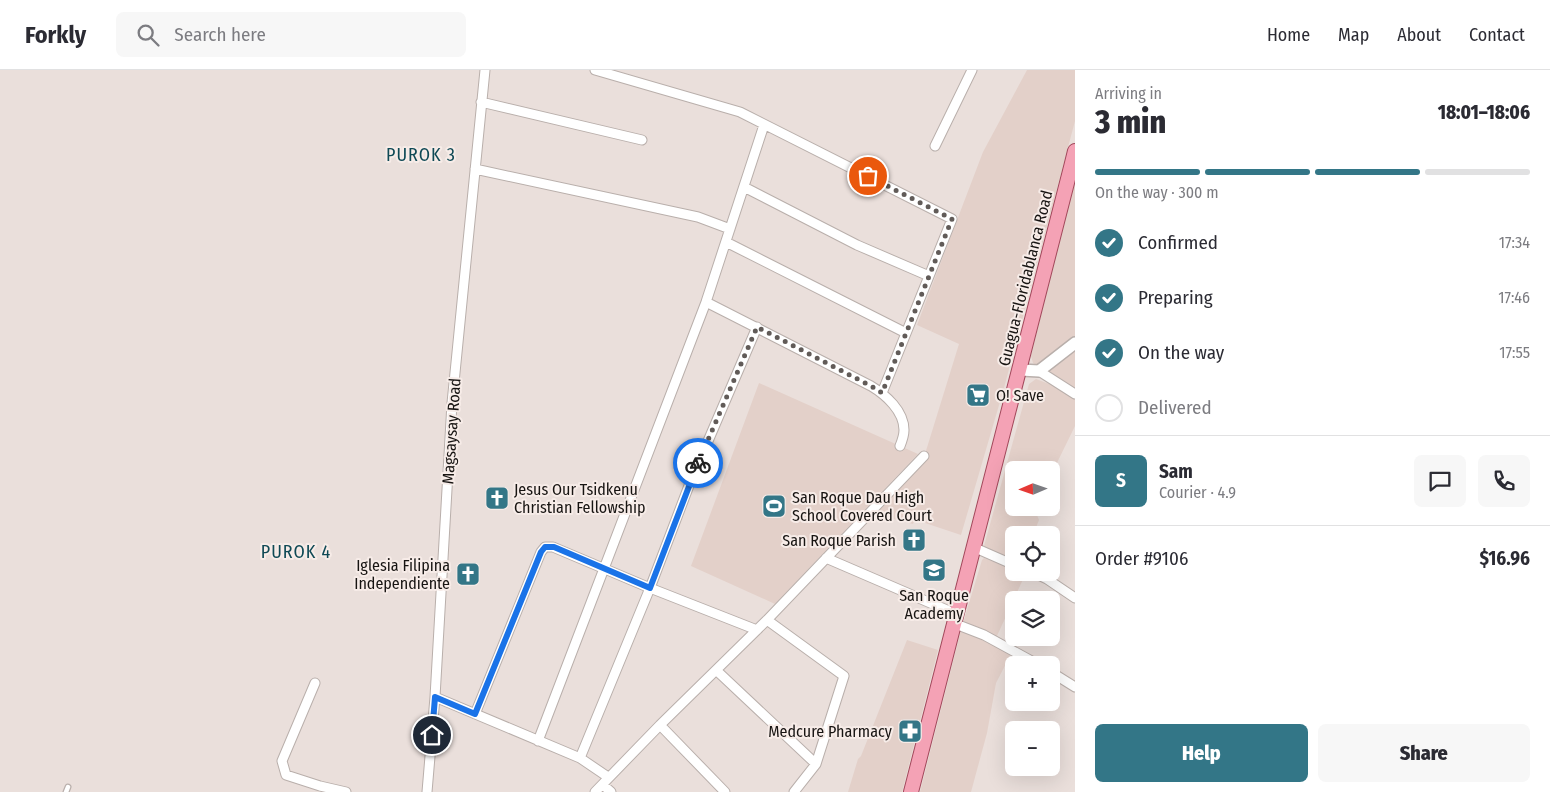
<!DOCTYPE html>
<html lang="en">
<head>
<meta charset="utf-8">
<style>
	:root { --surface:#fff; --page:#f7f7f7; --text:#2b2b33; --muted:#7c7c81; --line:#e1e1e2; --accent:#337687 }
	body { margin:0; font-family:"Fira Sans Condensed",sans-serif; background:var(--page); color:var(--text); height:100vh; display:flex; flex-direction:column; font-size:19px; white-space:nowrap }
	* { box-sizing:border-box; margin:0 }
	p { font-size:16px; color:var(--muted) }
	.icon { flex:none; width:28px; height:28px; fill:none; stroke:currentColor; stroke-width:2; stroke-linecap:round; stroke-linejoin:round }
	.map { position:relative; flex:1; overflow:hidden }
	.drawer { display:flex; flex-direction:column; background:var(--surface); width:475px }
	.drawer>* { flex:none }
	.needle { width:32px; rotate:268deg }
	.controls { position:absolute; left:1005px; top:391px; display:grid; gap:10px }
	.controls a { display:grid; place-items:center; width:55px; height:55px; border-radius:8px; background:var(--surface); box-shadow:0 5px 20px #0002; font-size:25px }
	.pin { position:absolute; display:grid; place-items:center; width:42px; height:42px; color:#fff; margin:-21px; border:2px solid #fff; border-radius:50%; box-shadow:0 1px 5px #0007 }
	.courier { position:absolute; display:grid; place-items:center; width:50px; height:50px; margin:-25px; border:4px solid #1a73e8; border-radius:50%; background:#fff; color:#222; box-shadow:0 1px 6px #0007 }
	.overview em { font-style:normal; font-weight:800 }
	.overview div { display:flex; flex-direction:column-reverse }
	.overview { display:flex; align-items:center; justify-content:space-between; height:85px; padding:0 20px }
	h1 { font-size:32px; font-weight:800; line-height:38px }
	.bar { display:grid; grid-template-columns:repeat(4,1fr); gap:8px 5px; align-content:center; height:60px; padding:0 20px }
	.bar i { height:6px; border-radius:4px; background:var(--line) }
	.bar .current { background:var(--accent) }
	.bar p { grid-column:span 4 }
	.line { display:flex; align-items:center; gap:12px; padding:0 20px; border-top:1px solid var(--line) }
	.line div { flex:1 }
	.round { display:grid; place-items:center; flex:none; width:52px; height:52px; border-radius:8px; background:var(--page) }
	ol { padding:0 20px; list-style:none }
	li { display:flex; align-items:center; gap:15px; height:55px }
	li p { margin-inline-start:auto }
	li .icon { padding:5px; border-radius:50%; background:var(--accent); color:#fff; stroke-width:4 }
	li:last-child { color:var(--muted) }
	li i { width:28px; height:28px; border:2px solid var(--line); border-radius:50% }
	.button { display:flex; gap:10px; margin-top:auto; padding:10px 20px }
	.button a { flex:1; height:58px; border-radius:8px; background:var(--accent); color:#fff; font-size:20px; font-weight:800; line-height:58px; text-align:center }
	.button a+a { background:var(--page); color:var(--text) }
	header { display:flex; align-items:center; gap:30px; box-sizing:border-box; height:70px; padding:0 25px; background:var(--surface); border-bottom:1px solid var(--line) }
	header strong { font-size:24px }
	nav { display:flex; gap:28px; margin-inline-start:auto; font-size:18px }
	.search { width:350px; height:45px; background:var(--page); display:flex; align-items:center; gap:12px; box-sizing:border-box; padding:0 18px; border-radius:8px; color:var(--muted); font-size:19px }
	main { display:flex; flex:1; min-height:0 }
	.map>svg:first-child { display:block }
</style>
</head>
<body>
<header>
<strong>Forkly</strong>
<div class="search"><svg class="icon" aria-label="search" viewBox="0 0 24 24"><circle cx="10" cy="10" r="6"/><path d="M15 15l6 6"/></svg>Search here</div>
<nav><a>Home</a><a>Map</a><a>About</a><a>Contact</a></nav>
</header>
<main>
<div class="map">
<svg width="1075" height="722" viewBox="0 0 1075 722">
	<rect width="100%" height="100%" fill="#eadfdb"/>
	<path fill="#e3d0c9" d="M1027,0H1075V51L1004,318L961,465L925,453L927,447L917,444L913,454L875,444L925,384L959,274L917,255L983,82Z
		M1075,108V269L1042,296L1036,295L1033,293L1031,286Z
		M1075,279V320L1045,302Z
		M1036,309L1057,317L1075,329V356L1051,405V400H1014V438H1039L1037,445L1039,450L1033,465H1014V491L984,478V476L1029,314Z
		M759,313L918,384L775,534L691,496Z
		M984,488L1014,500V502L1025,505L996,568L963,553L982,490Z
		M961,560L983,566L1012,582L996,613L987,663L971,722H920Z
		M907,570L938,580L902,722H848L858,689L861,686Z"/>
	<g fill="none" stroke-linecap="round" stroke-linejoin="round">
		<g stroke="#b9afab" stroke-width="7">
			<path id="service" d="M66,722L68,717"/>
		</g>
		<g stroke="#b9afab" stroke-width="11">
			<path id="minor" d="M595,0L740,42L952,149L882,323
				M481,32L642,70
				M935,76L972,0
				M475,99L698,147L730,159
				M744,117L857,175L929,206
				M726,172L906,263
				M706,232L871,316C886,325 904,341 904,360C904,366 902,371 900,376
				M1039,301L1075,324
				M973,477L1014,495
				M826,488L956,544
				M1032,502L1047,509L1075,528
				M767,550L844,606L816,694L794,722
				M953,553L984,565L1039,595
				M716,600L816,694
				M1051,602L1075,617
				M315,613L282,691L286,705L320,716L346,722
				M435,627L580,688L608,707
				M475,644L541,482L545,477H553L650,518L757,560
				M660,655L725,722
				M538,671L706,232L764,55
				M580,688L650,518L690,413L757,257
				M603,715L611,722
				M427,722L435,627L452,333L485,0
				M595,722L660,655L767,550L924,386"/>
		</g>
		<g stroke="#b9afab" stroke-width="14">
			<path id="tertiary" d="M1021,300L1039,301L1075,273"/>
		</g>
		<g stroke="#a2485b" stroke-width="16">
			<path id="primary" d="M911,722C965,508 1022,295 1075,81"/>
		</g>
		<use href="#service" stroke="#fff" stroke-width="4.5"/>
		<use href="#minor" stroke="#fff" stroke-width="9"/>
		<use href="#tertiary" stroke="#fff" stroke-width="11"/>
		<use href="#primary" stroke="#f4a2b5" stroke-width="14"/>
	</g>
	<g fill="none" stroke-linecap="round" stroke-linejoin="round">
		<path stroke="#615b58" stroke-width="5" stroke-dasharray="0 9" d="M698,393L757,257L871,316L882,323L952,149L868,106"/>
		<path stroke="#1a73e8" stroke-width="6" d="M432,665L435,627L475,644L541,482L545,477H554L650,518L698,393"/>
	</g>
	<defs>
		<g id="supermarket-square" transform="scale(1.25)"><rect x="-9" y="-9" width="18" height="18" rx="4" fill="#337687" stroke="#f7ece8"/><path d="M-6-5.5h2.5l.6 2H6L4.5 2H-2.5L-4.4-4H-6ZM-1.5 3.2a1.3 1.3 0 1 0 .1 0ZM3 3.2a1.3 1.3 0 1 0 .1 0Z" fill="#fff"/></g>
		<g id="church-square" transform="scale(1.25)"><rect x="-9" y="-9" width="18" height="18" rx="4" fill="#337687" stroke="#f7ece8"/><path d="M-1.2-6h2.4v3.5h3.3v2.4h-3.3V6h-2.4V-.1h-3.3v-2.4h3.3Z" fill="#fff"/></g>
		<g id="stadium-square" transform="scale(1.25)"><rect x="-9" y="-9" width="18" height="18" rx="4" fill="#337687" stroke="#f7ece8"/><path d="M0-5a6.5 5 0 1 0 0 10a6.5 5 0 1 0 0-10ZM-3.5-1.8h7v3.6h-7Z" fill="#fff"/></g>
		<g id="school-square" transform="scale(1.25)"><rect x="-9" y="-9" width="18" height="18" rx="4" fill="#337687" stroke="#f7ece8"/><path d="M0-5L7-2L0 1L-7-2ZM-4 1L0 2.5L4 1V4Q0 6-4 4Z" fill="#fff"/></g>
		<g id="pharmacy-square" transform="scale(1.25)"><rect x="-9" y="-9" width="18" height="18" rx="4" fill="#337687" stroke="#f7ece8"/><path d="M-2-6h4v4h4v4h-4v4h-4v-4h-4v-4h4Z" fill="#fff"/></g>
	</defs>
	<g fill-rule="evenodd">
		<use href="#supermarket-square" x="978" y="325"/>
		<use href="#church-square" x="497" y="428"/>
		<use href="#stadium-square" x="774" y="436"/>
		<use href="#church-square" x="914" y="470"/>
		<use href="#school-square" x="934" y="500"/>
		<use href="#church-square" x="468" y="504"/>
		<use href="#pharmacy-square" x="910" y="661"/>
	</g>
	<g text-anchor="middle" stroke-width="4" stroke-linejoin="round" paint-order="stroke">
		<g font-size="16" fill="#171412" stroke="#f7ece8">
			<text transform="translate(1025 208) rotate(-76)" y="6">Guagua-Floridablanca Road</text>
			<text transform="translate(451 361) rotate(-86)" y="6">Magsaysay Road</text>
		</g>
		<g font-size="16" fill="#171412" stroke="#f7ece8" text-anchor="start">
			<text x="996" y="331">O! Save</text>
			<text x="514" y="425">Jesus Our Tsidkenu<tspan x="514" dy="18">Christian Fellowship</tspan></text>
			<text x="792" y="433">San Roque Dau High<tspan x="792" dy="18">School Covered Court</tspan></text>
			<text x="896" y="476" text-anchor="end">San Roque Parish</text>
			<text x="450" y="501" text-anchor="end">Iglesia Filipina<tspan x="450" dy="18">Independiente</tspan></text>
			<text x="934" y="531" text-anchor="middle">San Roque<tspan x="934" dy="18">Academy</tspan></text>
			<text x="892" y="667" text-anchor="end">Medcure Pharmacy</text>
		</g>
		<g font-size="18" letter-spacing="1" fill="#0f4955" stroke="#f7ece8">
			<text x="421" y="91">PUROK 3</text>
			<text x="296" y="488">PUROK 4</text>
		</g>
	</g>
</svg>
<div class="controls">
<a><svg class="needle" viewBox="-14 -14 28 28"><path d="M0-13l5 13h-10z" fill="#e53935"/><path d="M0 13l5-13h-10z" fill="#7c7c81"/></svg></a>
<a><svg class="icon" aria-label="locate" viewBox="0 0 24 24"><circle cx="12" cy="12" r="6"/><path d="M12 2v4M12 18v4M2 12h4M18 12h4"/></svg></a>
<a><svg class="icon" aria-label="layers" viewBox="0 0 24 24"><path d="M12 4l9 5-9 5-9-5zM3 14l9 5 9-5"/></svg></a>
<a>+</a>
<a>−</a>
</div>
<div class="pin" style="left:868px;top:106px;background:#ea580c"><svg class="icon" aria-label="bag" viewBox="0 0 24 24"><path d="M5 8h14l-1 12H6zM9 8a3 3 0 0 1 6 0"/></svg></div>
<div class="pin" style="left:432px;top:665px;background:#1f2937"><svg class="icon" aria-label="home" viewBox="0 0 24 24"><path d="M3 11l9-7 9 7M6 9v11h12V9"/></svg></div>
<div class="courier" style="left:698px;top:393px"><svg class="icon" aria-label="bike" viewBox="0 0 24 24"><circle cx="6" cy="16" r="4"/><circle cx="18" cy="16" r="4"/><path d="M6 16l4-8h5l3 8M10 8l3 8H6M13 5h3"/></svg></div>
</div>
<section class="drawer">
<div class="overview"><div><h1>3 min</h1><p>Arriving in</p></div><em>18:01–18:06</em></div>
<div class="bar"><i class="current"></i><i class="current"></i><i class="current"></i><i></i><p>On the way · 300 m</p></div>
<ol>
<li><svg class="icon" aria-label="check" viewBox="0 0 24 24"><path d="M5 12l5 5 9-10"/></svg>Confirmed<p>17:34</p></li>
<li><svg class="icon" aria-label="check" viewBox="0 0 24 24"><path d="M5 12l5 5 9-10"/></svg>Preparing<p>17:46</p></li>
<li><svg class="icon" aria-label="check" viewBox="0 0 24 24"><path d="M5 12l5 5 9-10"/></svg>On the way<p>17:55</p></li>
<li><i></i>Delivered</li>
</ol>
<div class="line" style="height:90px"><b class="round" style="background:var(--accent);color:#fff">S</b><div><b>Sam</b><p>Courier · 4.9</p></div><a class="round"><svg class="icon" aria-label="chat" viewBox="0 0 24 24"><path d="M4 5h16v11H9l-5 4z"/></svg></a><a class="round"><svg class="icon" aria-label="phone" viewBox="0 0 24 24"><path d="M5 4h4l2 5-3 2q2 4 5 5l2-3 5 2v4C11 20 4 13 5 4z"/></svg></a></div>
<div class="line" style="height:65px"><div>Order #9106</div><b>$16.96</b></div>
<div class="button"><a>Help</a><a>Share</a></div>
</section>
</main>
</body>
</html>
